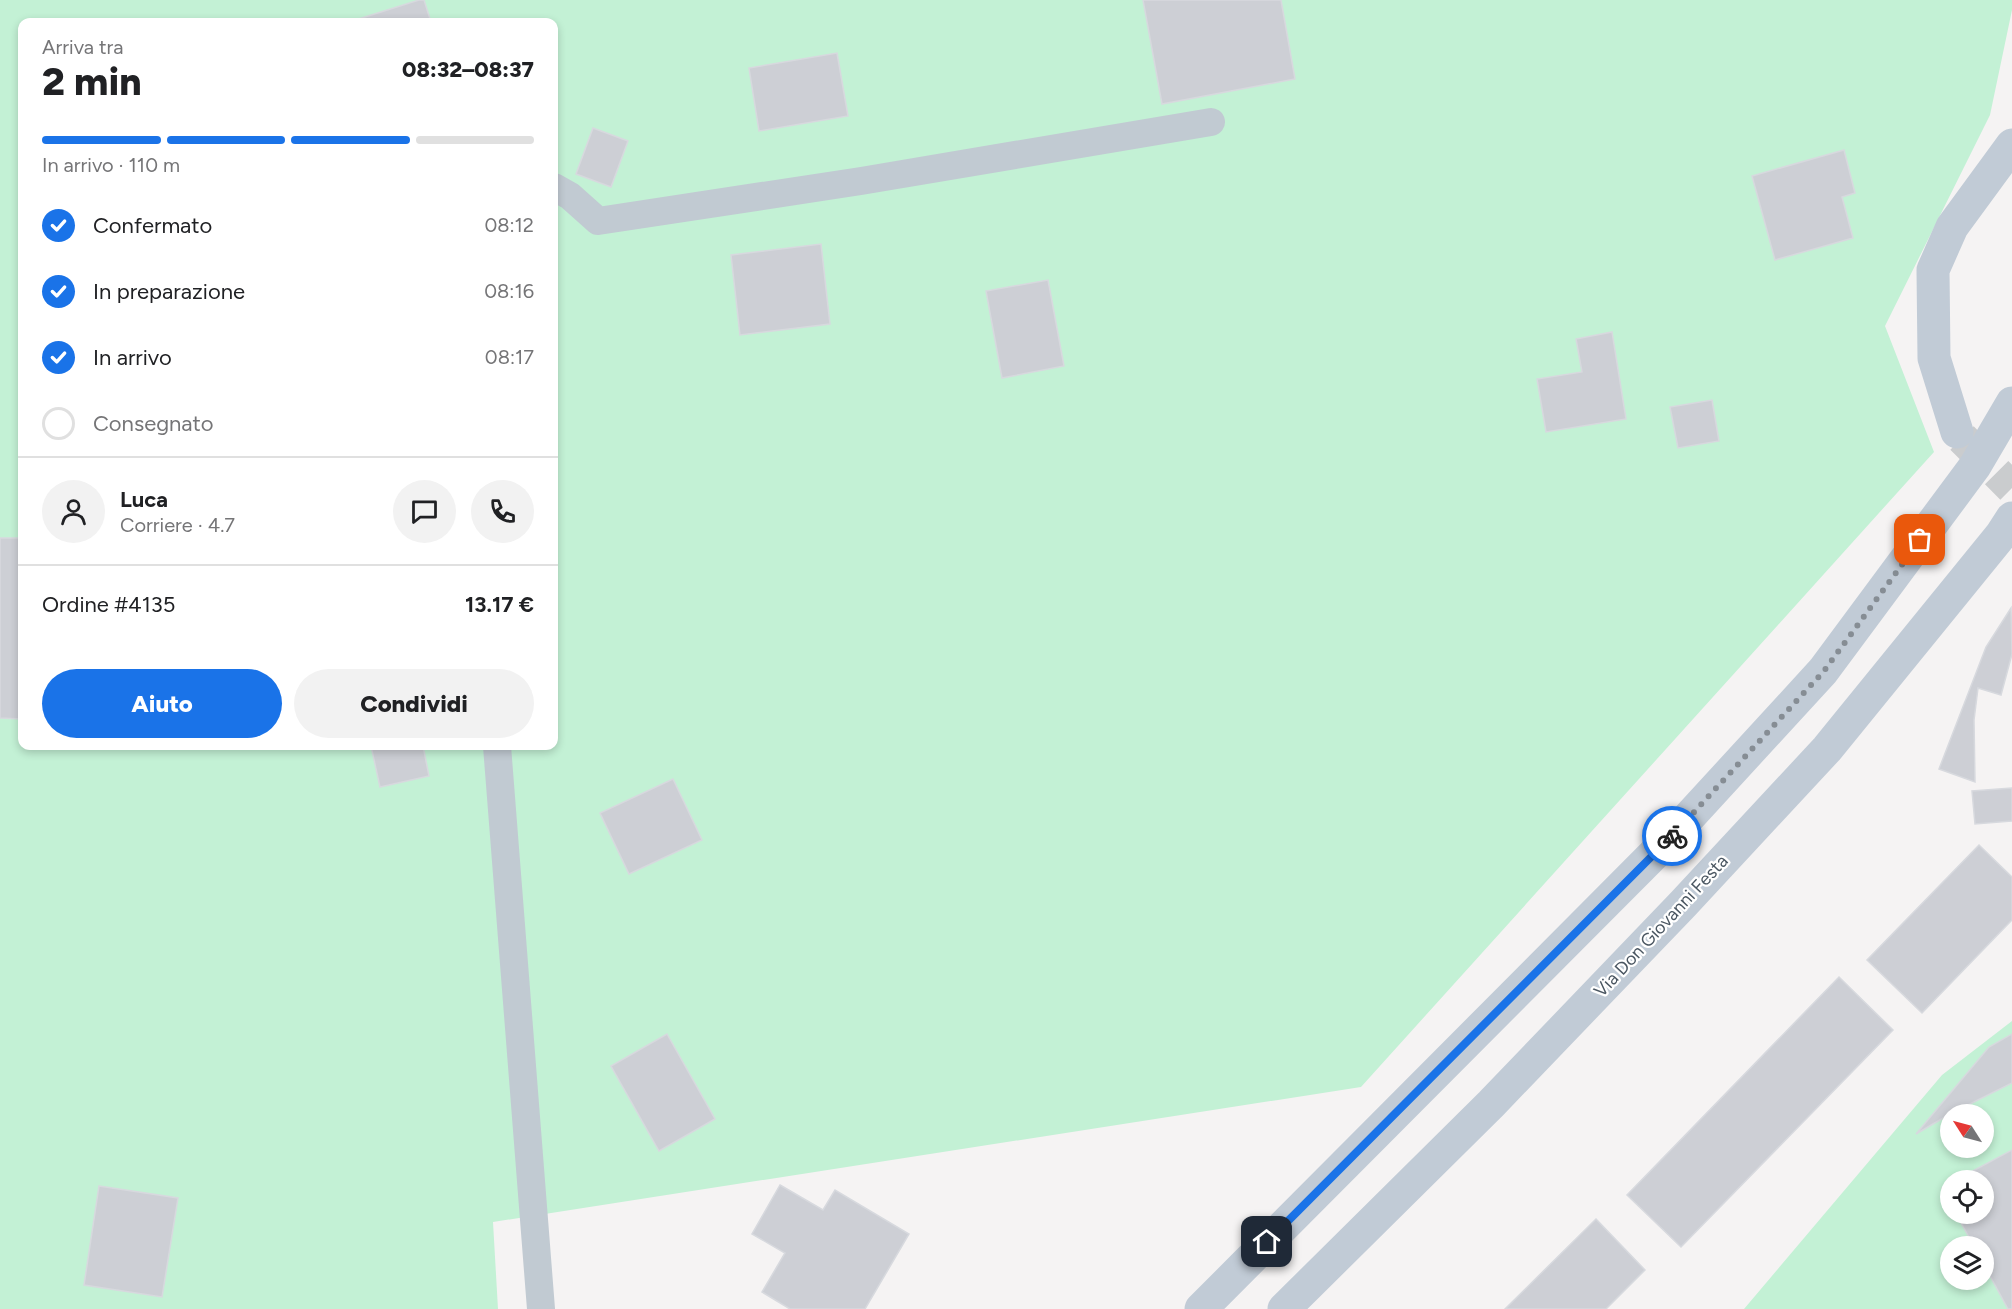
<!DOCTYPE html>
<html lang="it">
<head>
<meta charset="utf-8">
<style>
	:root { --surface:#fff; --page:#f2f2f2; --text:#202124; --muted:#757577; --line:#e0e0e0; --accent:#1a73e8 }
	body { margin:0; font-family:Figtree,sans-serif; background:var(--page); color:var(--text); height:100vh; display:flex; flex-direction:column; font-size:22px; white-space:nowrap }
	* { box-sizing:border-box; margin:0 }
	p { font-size:20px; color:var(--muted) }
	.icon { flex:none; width:33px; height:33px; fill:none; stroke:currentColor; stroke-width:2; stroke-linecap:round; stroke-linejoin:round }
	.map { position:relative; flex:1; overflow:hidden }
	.drawer { position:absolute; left:18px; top:18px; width:540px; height:732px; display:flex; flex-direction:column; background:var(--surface); border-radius:12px; box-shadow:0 3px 9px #0003 }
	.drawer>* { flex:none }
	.needle { width:39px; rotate:306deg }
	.tools { position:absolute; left:1940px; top:1104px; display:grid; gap:12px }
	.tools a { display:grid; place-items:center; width:54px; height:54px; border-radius:50%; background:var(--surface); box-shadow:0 3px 9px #0003; font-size:30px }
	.pin { position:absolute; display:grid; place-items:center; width:51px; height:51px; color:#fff; margin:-26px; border-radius:12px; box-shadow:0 3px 9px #0006 }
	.courier { position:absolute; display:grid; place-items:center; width:60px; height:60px; margin:-30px; border:4px solid #1a73e8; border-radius:50%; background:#fff; color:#222; box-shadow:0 2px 8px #0007 }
	.headline em { font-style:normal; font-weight:800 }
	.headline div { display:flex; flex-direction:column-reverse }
	.headline { display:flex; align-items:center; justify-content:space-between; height:102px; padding:0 24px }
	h1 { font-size:39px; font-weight:800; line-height:45px }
	.bar { display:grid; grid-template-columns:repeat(4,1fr); gap:9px 6px; align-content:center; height:72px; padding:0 24px }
	.bar i { height:8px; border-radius:4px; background:var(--line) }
	.bar .selected { background:var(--accent) }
	.bar p { grid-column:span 4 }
	.line { display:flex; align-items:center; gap:15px; padding:0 24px; border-top:2px solid var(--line) }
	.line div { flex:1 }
	.round { display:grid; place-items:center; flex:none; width:63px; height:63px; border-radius:32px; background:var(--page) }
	ol { padding:0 24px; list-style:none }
	li { display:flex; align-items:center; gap:18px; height:66px }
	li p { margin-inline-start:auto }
	li .icon { padding:6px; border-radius:50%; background:var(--accent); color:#fff; stroke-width:4 }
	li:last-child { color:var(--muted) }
	li i { width:33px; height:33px; border:3px solid var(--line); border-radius:50% }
	.primary-button { display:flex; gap:12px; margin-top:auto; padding:12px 24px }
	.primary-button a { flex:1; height:69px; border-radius:36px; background:var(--accent); color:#fff; font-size:24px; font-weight:800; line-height:69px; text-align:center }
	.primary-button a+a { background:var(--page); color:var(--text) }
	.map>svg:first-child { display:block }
</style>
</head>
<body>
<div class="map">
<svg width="2012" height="1309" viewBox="0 0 2012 1309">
	<rect width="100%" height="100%" fill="#f5f3f3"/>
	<path fill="#c3f1d5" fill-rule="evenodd" d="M0,0H2012V10L1990,115L1885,326L1934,452L1361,1087L493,1222L498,1309H0ZM22,22H554V746H22Z
		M2012,1021V1309H1744L1942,1075ZM1950,1114H1983V1148H1950ZM1950,1180H1983V1214H1950ZM1950,1246H1983V1280H1950Z"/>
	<path fill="#cdcfd5" stroke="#d7d9de" stroke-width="1.5" d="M419,0H424L431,22H349Z
		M1143,0H1281L1295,79L1162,104Z
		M837,53L848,116L759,131L749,68Z
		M593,128L628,141L611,187L576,174Z
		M1844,150L1855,193L1842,197L1853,238L1775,260L1752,176Z
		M821,244L830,324L740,335L731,255Z
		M1048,280L1064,366L1002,378L986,291Z
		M1612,332L1626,419L1546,432L1537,379L1582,372L1576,339Z
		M1712,400L1719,441L1678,448L1670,407Z
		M0,538H22V719L0,718Z
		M2011,608L2012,654L2001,695L1978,688L1974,720L1975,782L1939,769L1986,647Z
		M371,746H423L429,776L380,787Z
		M673,779L702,840L629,874L600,813Z
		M2012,788V821L1975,824L1972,791Z
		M1979,845L2012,877V920L1922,1013L1867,960Z
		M1839,977L1893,1030L1681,1247L1627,1195Z
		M667,1034L715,1119L659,1151L611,1066Z
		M2012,1034V1083L1950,1114L1916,1134L1989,1047Z
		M2012,1150V1309H2008L1983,1263V1246H1974L1956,1214H1983V1180H1956Z
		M1950,1184V1202L1942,1188Z
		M780,1185L823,1210L835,1190L909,1234L865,1309H790L762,1292L785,1253L752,1234Z
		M99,1186L178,1198L162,1297L84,1285Z
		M1596,1219L1645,1270L1606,1309H1505Z"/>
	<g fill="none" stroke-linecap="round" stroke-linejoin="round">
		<path stroke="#caccce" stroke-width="33" stroke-dasharray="33 16" stroke-linecap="butt" d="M1962,438L2012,488"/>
		<path stroke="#c1cad2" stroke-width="28" d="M554,187L570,196L598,221L861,181L1211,122
			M497,746L541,1309"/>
		<path stroke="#c1cbd6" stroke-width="33" d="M1957,432L1934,358L1933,270L1952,227L2012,145
			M1201,1309L1667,841L1823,671L1975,466L2012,403
			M1284,1309L1491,1104L1683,904L1827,749L2001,535L2012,518"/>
	</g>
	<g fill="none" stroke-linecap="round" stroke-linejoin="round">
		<path stroke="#868d94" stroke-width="6" stroke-dasharray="0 10.8" d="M1672,836L1824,671L1920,540"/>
		<path stroke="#1a73e8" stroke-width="8" d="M1267,1242L1672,836"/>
	</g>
	<g text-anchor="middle" stroke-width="4.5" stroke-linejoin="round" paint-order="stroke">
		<g font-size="18" fill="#4a5661" stroke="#fff">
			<text transform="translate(1661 926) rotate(-47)" y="6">Via Don Giovanni Festa</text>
		</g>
	</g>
</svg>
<div class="tools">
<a><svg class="needle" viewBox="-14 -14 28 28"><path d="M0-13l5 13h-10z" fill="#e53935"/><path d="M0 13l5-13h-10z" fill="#757577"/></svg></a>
<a><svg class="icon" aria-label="locate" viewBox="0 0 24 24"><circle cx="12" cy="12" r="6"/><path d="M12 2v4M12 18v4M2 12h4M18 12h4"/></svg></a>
<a><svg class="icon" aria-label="layers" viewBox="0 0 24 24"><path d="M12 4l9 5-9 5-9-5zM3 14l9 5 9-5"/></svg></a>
</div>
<div class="pin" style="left:1920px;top:540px;background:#ea580c"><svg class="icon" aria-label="bag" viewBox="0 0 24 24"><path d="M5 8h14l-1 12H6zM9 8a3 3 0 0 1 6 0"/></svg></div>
<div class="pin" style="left:1267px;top:1242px;background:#1f2937"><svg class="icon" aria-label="home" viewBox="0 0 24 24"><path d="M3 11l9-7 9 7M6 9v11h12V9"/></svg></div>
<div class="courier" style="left:1672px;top:836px"><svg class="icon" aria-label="bike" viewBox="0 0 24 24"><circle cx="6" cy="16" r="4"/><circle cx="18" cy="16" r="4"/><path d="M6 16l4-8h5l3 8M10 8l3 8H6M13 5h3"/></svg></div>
<section class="drawer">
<div class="headline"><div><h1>2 min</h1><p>Arriva tra</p></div><em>08:32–08:37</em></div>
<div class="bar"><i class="selected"></i><i class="selected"></i><i class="selected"></i><i></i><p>In arrivo · 110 m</p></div>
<ol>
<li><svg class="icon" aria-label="check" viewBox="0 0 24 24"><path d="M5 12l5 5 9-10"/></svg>Confermato<p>08:12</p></li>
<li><svg class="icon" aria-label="check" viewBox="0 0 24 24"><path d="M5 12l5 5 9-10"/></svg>In preparazione<p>08:16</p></li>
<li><svg class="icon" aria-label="check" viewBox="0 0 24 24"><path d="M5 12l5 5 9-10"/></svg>In arrivo<p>08:17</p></li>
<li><i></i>Consegnato</li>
</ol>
<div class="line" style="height:108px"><a class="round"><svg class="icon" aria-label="person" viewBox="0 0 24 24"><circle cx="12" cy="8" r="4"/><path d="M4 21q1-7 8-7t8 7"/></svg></a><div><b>Luca</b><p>Corriere · 4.7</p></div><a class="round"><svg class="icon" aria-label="chat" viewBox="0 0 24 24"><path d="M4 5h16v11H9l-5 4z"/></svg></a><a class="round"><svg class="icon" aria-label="phone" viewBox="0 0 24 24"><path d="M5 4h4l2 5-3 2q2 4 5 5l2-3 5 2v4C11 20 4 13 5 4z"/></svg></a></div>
<div class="line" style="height:78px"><div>Ordine #4135</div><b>13.17 €</b></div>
<div class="primary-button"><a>Aiuto</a><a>Condividi</a></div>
</section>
</div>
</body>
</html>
